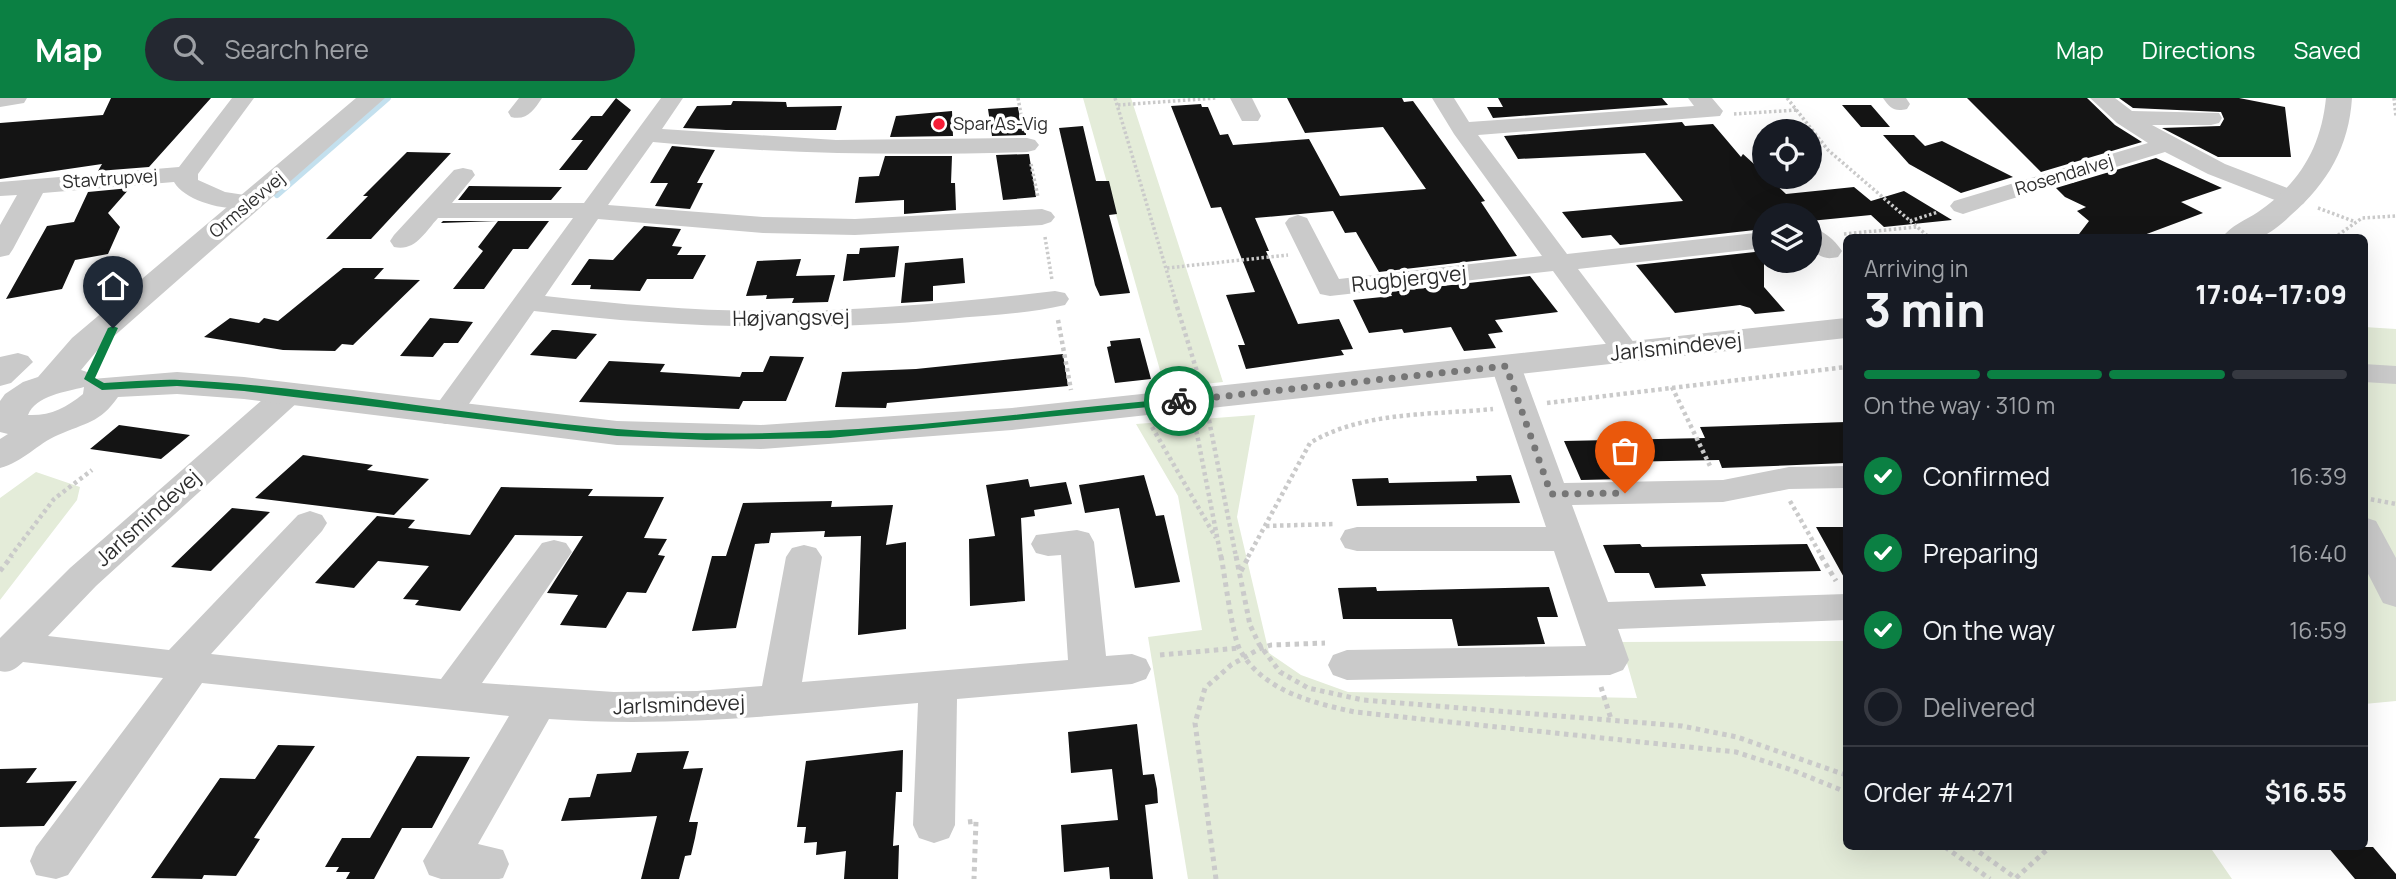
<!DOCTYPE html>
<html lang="en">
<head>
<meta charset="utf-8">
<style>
	:root { --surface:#171b24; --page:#242831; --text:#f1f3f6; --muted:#9ea1a6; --line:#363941; --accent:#0b8043 }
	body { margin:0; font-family:Manrope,sans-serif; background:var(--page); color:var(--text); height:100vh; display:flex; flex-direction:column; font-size:26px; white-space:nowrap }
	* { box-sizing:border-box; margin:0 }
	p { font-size:23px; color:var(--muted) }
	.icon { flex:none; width:38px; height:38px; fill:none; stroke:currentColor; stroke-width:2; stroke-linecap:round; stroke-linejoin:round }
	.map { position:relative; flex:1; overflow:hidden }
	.sheet { position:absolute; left:1843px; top:136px; width:525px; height:616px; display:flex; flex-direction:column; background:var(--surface); border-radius:10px; box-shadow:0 7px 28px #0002 }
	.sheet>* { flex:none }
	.tools { position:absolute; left:1752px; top:21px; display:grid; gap:14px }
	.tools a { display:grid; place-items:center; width:70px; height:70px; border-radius:50%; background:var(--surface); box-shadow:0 7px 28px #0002; font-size:35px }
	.pin { position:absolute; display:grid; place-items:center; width:60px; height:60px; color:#fff; margin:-72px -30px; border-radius:50% 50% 50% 0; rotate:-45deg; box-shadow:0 0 7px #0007 }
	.pin .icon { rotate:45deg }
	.courier { position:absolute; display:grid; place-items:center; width:70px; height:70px; margin:-35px; border:5px solid #0b8043; border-radius:50%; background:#fff; color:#222; box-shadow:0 2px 9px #0007 }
	.head em { font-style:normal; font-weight:800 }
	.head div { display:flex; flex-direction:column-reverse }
	.head { display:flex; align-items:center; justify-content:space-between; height:119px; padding:0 21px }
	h1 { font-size:46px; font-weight:800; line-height:52px }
	.bar { display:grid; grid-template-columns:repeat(4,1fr); gap:10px 7px; align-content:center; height:84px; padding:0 21px }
	.bar i { height:9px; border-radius:5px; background:var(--line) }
	.bar .selected { background:var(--accent) }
	.bar p { grid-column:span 4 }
	.line { display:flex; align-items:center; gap:18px; padding:0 21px; border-top:2px solid var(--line) }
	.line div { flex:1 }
	ol { padding:0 21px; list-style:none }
	li { display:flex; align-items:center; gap:21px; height:77px }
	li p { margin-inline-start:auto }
	li .icon { padding:7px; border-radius:50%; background:var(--accent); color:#fff; stroke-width:4 }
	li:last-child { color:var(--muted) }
	li i { width:38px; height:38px; border:4px solid var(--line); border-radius:50% }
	header { display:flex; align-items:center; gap:42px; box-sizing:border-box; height:98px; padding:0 35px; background:var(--accent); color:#fff }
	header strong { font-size:33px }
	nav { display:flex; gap:38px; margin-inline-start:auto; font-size:24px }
	.search { width:490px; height:63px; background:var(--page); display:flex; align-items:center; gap:18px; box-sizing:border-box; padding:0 24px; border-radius:38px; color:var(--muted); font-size:26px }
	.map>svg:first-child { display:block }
</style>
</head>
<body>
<header>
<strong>Map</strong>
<div class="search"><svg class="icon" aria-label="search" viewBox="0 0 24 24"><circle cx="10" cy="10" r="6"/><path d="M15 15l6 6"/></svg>Search here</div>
<nav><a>Map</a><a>Directions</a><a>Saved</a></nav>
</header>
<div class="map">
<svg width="2396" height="781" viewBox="0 0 2396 781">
	<rect width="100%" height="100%" fill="#fff"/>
	<path fill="#e4ecd9" d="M1083,0H1131L1223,284L1165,290Z
		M2364,229L2396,231V603L2364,606Z
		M1255,317L1237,419L1269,555L1301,577L1348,594L1637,600L1621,544L1846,543V749H2210L2232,781H1188L1148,539L1202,532L1178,398L1136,326Z
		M36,374L80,389L77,402L0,502V400Z"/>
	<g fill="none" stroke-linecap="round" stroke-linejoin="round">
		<path stroke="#c3e0ee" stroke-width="6" d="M277,97L388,0"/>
	</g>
	<path fill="#141414" d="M111,0H211L149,69L98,73L102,66L0,81V25L103,17Z
		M616,0L631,12L587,72H559L583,42H571L591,18H602Z
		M1287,0H1402L1404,4L1413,3L1485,103L1481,104L1517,158L1379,174L1356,134L1345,135L1333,113L1255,120L1269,153H1266L1298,226L1339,221L1353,251L1341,252L1344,257L1246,271L1238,247H1245L1226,197L1255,194L1221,109L1211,110L1171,8L1201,6L1202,9H1208L1220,37L1228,36L1233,47L1309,41L1340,98L1426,91L1383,29L1305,35Z
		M1498,0H1662L1668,7L1493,20L1487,9H1503Z
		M1967,0H2087L2115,27L2142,44L2041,74Z
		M2119,0H2239L2285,9L2291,59H2218L2162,30L2220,28L2224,21L2221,14L2133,10Z
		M733,3L786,4L787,9L842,8L836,32H726L683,30L697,8L731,7Z
		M1842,7H1871L1890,29H1861Z
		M1018,9L1022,33L1026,32V37L992,38L988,11Z
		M952,13L953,38L890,39L896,18Z
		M1682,24L1685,28L1713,26L1741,59L1743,56L1764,75V79H1768L1786,96L1854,89L1871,103L1904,93L1952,122L1884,129L1871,117L1810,123V117H1764V131L1620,147L1611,137L1582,140L1562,114L1683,103L1645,55L1518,61L1504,38Z
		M1083,28L1096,83H1109L1117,116L1109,117L1130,195L1100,198L1095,187L1059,30Z
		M1883,37H1914L1925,48L1942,43L2013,79L1961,95L1909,66Z
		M672,48L715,52L697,85H703L690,111L655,108L668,85H650Z
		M407,54L451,55L371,141H326L368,98H363Z
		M1029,56L1036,99L1003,102L996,57Z
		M885,58H952L951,85H955L956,112L904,116V102L855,105L859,79L879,78Z
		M2156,60L2222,90L2181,104L2203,115L2136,140H2076L2089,123L2077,113L2086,109L2065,99L2056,90Z
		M469,88L562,89L551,102H458Z
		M130,90L108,115L120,129L108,156L75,162L62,191L6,201L47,128L74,124L88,94Z
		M443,123H549L528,151H513L484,191H453L483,153L478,149L498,123L441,125Z
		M644,128L681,131L672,148L682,149L677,157H706L693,181H647L640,193L590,191L591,187H571L589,161L613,162Z
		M899,148L895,179L843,183L847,156H859L860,150Z
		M1764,153V189L1785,213L1755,216L1750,210L1740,207L1675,215L1636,167Z
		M963,160L965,185L933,188V203L901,205L905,165Z
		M801,161L796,178L835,177L828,204L792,205L794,200L766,201L767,197L746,198L757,163Z
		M343,170H384L374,181L420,182L353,247L342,246L335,253L283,252L204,239L230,220L259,225L264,220L278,223Z
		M1530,178L1558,214L1495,222L1503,234L1488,236L1496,250L1464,253L1451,229L1404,235L1402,231L1369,235L1353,202L1392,198L1390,194Z
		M430,220L473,224L458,245H444L433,259L400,258Z
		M552,232H557L597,236L576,261L530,257Z
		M1140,240L1151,281L1115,285L1107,249L1111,248L1110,243Z
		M1063,256L1068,288L887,305L886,310L835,309L842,274L916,271Z
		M770,258L804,259L786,303H743L739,311L579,304L609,263L665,266L660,274L740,279L742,274H763Z
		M1846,324V365L1722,370L1719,362L1620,364L1626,381L1581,382L1564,343L1705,340L1700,329Z
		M119,327L190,337L161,361L90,351Z
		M303,357L373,367L367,372L429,381L394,417L255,400Z
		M1144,377L1156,418L1164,417L1180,484L1135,490L1119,410L1085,415L1079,387Z
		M1511,377L1520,405L1357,408L1352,381L1388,380L1389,385L1477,383L1476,378Z
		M1028,381L1030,389L1066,384L1072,406L1034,412L1035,418L1021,420L1025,503L970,508L969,441L995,438L986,387Z
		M501,389L593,391L588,398L664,399L644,440L667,441L658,457L665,458L646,495L627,494L606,530L560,527L578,497L547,495L583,438H576L515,437L460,513L415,507L419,502L403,501L429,468L378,463L354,490L315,485L377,418L415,422L408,430L470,437Z
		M832,403L831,409L893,407L886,447L906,444V531L858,537L861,438L824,439L825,433L771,435L769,445L755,446L736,530L692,533L712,458H726L743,405Z
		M232,410L270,414L211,473L171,469Z
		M1816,429H1846V483Z
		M1640,446L1642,449L1807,446L1821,473L1701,476L1706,488L1655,490L1649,475H1615L1603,447Z
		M1376,489L1377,493L1549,489L1558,519H1537L1545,546L1458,548L1452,521H1343L1338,490Z
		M1137,626L1143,677L1154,676L1157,691L1158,705L1145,707L1153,781H1110L1109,769L1064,774L1061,727L1118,722L1112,671L1071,675L1068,634Z
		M278,647L315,648L254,740L260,741L236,778L204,777L202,781L151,780L220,680L255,681Z
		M903,652L902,694H896L893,748L899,747L898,781H844L846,753L816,757L817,744L804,745L806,729H797L806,663Z
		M689,653L683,671L703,670L689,724H698L695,740L691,757L685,758L679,781H641L657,718L561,723L569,700L590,699L597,676L631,674L637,655Z
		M417,658L470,659L432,730H402L374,781H346L350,774H336L339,769H325L342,740H370Z
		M37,670L26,685L77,683L44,728L0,729V671Z
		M2328,749H2373L2396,776V781H2355Z"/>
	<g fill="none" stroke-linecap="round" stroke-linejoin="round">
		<path stroke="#cacaca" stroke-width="3.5" stroke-dasharray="2.5 2.5" stroke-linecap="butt" d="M1018,0L1023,27
			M1115,0L1176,204
			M1787,0L1828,52L1930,140
			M2394,0L2396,19
			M1118,7L1216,0
			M1734,16L1797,12
			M1031,66L1038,99
			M2318,110L2353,123
			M1910,123L1938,114
			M1844,136L1917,129
			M1045,139L1052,182
			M2334,140L2362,120L2396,118
			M1167,170L1288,157"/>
		<path stroke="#cacaca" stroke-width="4.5" stroke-dasharray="3.5 3.5" stroke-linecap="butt" d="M1175,202L1198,277
			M1058,222L1071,292
			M1672,289L1711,370
			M1547,305L1846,269
			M1209,322L1236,459
			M1195,326L1221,459
			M1152,329L1216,440
			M2364,400L2396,406
			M1790,403L1822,459
			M1266,428L1334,426
			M10,459L54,401L92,372
			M1248,459L1310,345C1362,313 1434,317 1493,311"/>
		<path stroke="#cacaca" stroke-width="5" stroke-dasharray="4.5 4.5" stroke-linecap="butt" d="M1221,458C1225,478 1232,537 1240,552C1263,593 1313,605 1355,614L1736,654L1792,672L1846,694
			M1236,458L1250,527L1259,546L1280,574L1308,590L1363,602L1682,628L1737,639L1846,677
			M1821,458L1836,483
			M0,473L12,458
			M1241,473L1249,458
			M1160,557L1239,550
			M1601,589L1611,621
			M968,724L976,723L974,781
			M1945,749L1990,781
			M1972,749L2017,781
			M2016,780L2050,749
			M1216,781L1195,625L1205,590L1231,567L1259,551L1271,547L1325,545"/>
		<path fill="#cacaca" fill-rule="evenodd" d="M0,0H27L24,5L0,9Z
			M232,0H254L198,76V82L225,94L258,99L262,104L258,109C235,115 187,106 174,84L43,95L13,151L9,157L0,159V127L17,97L0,98V84L179,69Z
			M519,0H542C534,12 527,23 511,19L508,14Z
			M661,0H683L662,31L836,42L1027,40L1035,42L1039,47L1035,52L1027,54C902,58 777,56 653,44L608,107L763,119L855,121L1042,111L1051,114L1055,119L1051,124L1042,127L855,137L763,135L598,121L545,198C619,206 693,213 768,213C864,213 960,204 1055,193L1065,195L1069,201L1065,207C1028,216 987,217 949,221C809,234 673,230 534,213L457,323L446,326L435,323L430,316L435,309L573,120H438C425,134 415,154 394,149L390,143L394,137L454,72L463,70L472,72L475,77L452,105H584Z
			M1230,0H1252L1261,18L1258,23H1242Z
			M1432,0H1454L1469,24L1694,8L1688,0H1712L1723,13L1720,18L1478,37L1567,156L1764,134V150L1578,171L1641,254L1636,260L1626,263L1616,260L1553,173L1330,198L1320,196L1285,125L1289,120L1298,117L1307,120L1339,181L1542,158L1454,36Z
			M1883,0H1906L1910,6L1907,11C1894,14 1890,10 1883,0Z
			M2090,0H2115L2132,13L2219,15L2222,20L2219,25L2211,27H2152L2225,66L2303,96L2307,101L2303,106L2294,109L2285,106L2208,76L2165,54L1972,113L1963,116L1954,113L1950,108L1954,103L2148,45L2117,25Z
			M1810,129C1823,132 1835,142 1842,153L1838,159C1825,162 1820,159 1810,150Z
			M18,255L28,258L33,264L11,285L0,288V259Z
			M1506,259L1517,262L1521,268L1564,385L1723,382L1789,369L1846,368V390L1789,391L1723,404L1572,407L1608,504L1846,496V522L1618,531L1629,562L1623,572L1610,577L1347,582L1333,577L1328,567L1333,557L1347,552L1586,548L1554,453H1357L1345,450L1340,441L1345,432L1357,429H1546L1491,268L1495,262Z
			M2364,266L2396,268V286L2364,284Z
			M288,287L299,289L303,296L299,303L96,488L48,538L169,552L298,417L310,413L322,417L327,425L322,433L211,556L441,581L542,445L554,442L566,445L572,454L482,585L614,594L697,593L762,588L786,459L792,450L804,447L816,450L822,459L802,584L1068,562L1061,457L1048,458L1036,455L1031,446L1036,437L1077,432L1089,435L1094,444L1106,558L1132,556L1146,561L1151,571L1146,581L1132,586L957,601L955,727L949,740L934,745L919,740L913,727L918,605C793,616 675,630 549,621L478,746L503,752L509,766L503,780L499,781H441L429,777L423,763L509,618L202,585L68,777L56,781L36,777L30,763L36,749L163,580L23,564C17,570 9,576 0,573V540L70,470L277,289Z
			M2364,419L2376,423L2396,460V509L2383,505L2364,468Z"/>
		<path fill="#cacaca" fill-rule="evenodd" d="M356,0H385L96,254L81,272L87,274L92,281L177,274L244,279L617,323L761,327L1012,310L1846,220V240L1012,332L761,351L617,347L244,301L177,296L118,299C100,325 85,325 58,337C37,346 23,364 0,370V341L8,336L0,334V303L5,296L23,284L38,279L72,240ZM84,289L83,296C66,310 50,318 28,317C36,297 66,294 84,289Z
			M2326,0H2352C2349,48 2328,85 2291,117C2283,125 2271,135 2260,139C2250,143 2233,140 2222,140C2230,128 2246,122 2258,114C2299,86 2321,50 2326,0Z"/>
	</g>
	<path fill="#0b8043" d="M113,228L118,230L95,280L104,285C129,284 155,281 180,282C326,289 471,319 617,331C804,347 993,317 1179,300L1184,303L1179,306L830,340L706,342L617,338L244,293L177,288L102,292L84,281L108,230Z"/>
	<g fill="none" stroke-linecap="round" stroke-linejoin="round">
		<path stroke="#767676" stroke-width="7" stroke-dasharray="0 12.6" d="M1179,303L1506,268L1551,396L1625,395"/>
	</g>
	<circle fill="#f61e38" stroke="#fff" stroke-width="2.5" cx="939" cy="26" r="7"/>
	<g text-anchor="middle" stroke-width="7" stroke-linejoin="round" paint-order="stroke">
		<g font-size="18" fill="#2d2d2d" stroke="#fff" text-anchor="start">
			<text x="953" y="32">Spar As-Vig</text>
		</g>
		<g font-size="18" fill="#2d2d2d" stroke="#fff">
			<text transform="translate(2064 77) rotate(-17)" y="6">Rosendalvej</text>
			<text transform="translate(110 81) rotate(-4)" y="6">Stavtrupvej</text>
			<text transform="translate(247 107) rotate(-40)" y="6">Ormslevvej</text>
		</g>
		<g font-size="21" fill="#2d2d2d" stroke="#fff">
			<text transform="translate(1409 181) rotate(-6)" y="7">Rugbjergvej</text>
			<text transform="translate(791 220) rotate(-1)" y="7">Højvangsvej</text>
			<text transform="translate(1676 249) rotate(-6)" y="7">Jarlsmindevej</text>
			<text transform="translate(148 420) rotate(-42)" y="7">Jarlsmindevej</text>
			<text transform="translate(679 607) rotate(-2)" y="7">Jarlsmindevej</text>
		</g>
	</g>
</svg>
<div class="tools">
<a><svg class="icon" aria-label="locate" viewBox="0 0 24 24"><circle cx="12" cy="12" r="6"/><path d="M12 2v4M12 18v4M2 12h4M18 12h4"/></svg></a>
<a><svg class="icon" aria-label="layers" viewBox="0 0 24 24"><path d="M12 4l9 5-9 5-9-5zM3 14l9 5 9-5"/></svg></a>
</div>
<div class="pin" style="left:1625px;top:395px;background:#ea580c"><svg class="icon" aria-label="bag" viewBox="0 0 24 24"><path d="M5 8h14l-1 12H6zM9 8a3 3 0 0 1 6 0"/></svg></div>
<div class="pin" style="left:113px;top:230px;background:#1f2937"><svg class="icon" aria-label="home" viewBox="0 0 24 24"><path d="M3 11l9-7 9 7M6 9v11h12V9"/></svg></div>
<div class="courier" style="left:1179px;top:303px"><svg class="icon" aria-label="bike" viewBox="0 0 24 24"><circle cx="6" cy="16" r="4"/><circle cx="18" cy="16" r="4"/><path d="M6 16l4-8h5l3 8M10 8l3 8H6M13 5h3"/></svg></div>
<section class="sheet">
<div class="head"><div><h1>3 min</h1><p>Arriving in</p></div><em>17:04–17:09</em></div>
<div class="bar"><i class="selected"></i><i class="selected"></i><i class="selected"></i><i></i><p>On the way · 310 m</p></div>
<ol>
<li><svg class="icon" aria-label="check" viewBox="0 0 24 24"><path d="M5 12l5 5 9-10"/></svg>Confirmed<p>16:39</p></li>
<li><svg class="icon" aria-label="check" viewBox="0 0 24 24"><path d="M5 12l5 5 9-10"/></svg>Preparing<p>16:40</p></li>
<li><svg class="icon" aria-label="check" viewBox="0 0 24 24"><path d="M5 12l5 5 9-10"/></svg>On the way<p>16:59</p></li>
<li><i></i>Delivered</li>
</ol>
<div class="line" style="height:91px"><div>Order #4271</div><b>$16.55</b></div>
</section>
</div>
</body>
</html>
